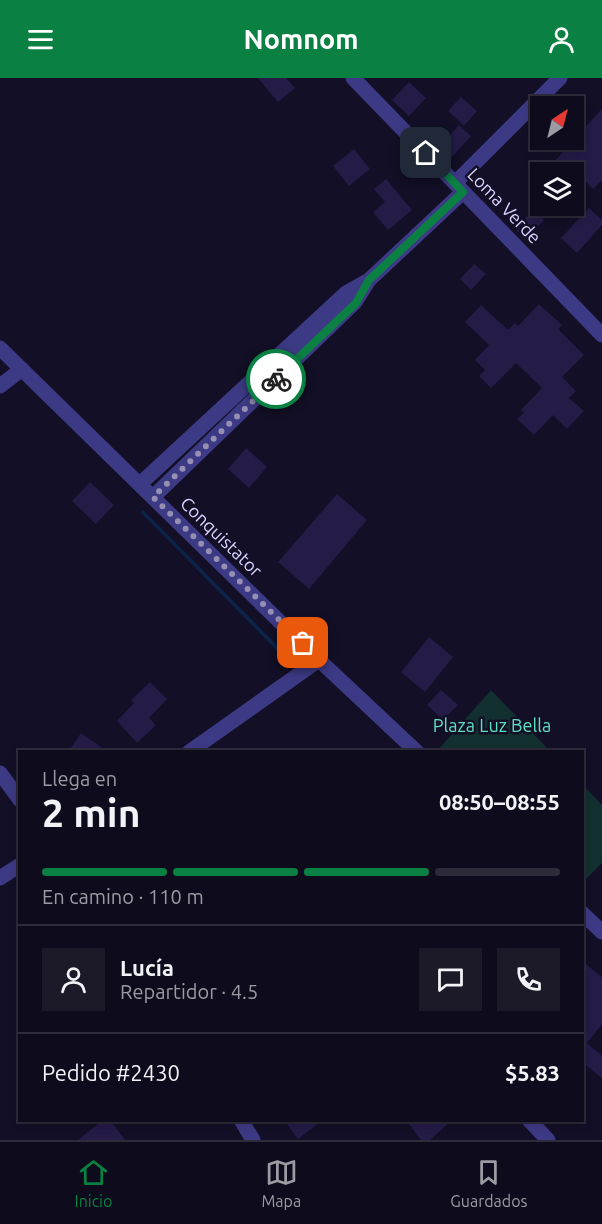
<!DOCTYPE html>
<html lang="es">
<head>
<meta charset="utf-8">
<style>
	:root { --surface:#0e0b1c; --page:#1c1929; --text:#f1f3f6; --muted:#9b9ba3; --line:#2e2b3b; --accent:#0b8043 }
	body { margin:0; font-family:Ubuntu,sans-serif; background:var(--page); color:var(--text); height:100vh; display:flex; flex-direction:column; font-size:22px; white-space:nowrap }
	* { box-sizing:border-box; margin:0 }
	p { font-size:20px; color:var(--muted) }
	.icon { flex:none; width:33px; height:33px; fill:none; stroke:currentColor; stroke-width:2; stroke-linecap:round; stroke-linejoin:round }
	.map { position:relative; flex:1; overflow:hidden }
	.panel { position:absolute; left:18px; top:672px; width:566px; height:372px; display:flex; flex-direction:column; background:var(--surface); border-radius:0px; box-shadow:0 3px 9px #0003,0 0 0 2px var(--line) }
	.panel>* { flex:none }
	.needle { width:39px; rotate:35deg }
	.tools { position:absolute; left:530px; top:18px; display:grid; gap:12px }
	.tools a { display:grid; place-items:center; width:54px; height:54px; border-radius:0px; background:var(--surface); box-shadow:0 3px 9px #0003,0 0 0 2px var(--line); font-size:30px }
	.pin { position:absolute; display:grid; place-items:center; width:51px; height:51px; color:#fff; margin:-26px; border-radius:12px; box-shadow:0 3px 9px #0006 }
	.courier { position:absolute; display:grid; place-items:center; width:60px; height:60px; margin:-30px; border:4px solid #0b8043; border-radius:50%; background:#fff; color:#222; box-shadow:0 2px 8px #0007 }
	.overview em { font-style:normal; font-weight:700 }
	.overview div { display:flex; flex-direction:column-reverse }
	.overview { display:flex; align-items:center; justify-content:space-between; height:102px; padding:0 24px }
	h1 { font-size:39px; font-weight:700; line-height:45px }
	.bar { display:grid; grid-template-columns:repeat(4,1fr); gap:9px 6px; align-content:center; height:72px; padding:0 24px }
	.bar i { height:8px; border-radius:4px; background:var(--line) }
	.bar .active { background:var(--accent) }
	.bar p { grid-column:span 4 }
	.line { display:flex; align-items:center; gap:15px; padding:0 24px; border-top:2px solid var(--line) }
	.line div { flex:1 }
	.round { display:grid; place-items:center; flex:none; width:63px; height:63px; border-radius:0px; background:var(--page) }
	header { display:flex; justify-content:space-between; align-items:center; height:78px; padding:0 24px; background:var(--accent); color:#fff; font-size:27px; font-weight:700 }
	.menu { display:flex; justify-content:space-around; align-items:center; height:84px; border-top:2px solid var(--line); background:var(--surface); font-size:16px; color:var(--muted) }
	.menu a { display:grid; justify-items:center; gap:3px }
	.menu .active { color:var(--accent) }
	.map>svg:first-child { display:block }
</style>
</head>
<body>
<header><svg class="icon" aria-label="menu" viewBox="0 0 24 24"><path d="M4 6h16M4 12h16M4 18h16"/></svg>Nomnom<svg class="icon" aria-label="person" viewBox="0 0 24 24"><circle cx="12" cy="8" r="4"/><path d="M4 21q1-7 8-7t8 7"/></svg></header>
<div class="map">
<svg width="602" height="1062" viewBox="0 0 602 1062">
	<rect width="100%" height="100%" fill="#130f26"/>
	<path fill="#12302f" d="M491,612L550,673H437Z
		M582,706L602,727V785L582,805Z"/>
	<path fill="#0c2248" d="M143,432L290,580L287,583L140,434Z"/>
	<path fill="#241b47" d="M258,0H286L295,10L278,24Z
		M409,4L426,20L409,38L392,22Z
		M461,19L477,33L464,48L448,33Z
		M602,31V102L593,111L576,94H563L553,85Z
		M459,47L471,58L450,81L438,71Z
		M354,71L370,91L349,108L333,88Z
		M386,101L412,132L388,152L373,134L385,124L374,111Z
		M589,130L602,142V147L577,175L561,160Z
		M533,132L544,142L526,161L515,151Z
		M474,186L486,196L471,212L460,201Z
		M539,226L562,247L558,251L584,277L562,299L576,313L569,320L584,333L567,351L553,337L534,357L517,341L524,335L521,332L542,310L516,285L491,310L479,298L485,292L475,282L489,267L465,244L481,227L508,252L515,245L518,248Z
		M246,370L267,389L249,410L228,391Z
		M90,404L114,427L96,446L72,423Z
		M337,416L367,442L309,511L278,484Z
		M429,559L453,579L425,614L401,594Z
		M150,604L167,621L149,640L156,647L137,665L117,643L134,625L131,622Z
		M441,612L458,627L443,642L427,627Z
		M81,655L108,674H68Z
		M582,883L602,899V946L587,965L602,978V1000L582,984Z
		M103,1042H110L125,1062H78Z
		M284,1042H323L298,1061Z
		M406,1042H452L430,1062H421Z"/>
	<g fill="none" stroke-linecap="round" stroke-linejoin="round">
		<path stroke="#3d3a85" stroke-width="15" d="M353,0L602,257
			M455,105L560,0
			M0,270L319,582L417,674
			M0,308L22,291
			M140,406L346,215L369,202L463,114
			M153,419L355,224L369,202
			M189,674L319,582
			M0,695L20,722
			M0,800L20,787
			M582,835L602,854
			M241,1042L253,1062
			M529,1042L548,1062"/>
	</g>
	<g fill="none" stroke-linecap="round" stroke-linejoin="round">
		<path stroke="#948fb3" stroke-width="6" stroke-dasharray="0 10.8" d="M276,301L153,419L303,565"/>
		<path stroke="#0b8043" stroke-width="8" d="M276,301L356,225L369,202L463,114L426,75"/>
	</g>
	<g text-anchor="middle" stroke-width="5" stroke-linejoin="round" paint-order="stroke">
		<g font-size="18" fill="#d9d4ff" stroke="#130f26">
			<text transform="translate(504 128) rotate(46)" y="6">Loma Verde</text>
			<text transform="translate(221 459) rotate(44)" y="6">Conquistator</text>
		</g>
		<g font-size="18" fill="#5fe0c0" stroke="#130f26">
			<text x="492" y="654">Plaza Luz Bella</text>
		</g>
	</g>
</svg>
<div class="tools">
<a><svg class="needle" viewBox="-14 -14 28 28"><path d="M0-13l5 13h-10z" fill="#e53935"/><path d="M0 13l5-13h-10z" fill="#9b9ba3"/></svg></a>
<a><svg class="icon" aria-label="layers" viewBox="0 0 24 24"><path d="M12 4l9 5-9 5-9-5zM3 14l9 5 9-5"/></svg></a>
</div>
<div class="pin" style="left:303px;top:565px;background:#ea580c"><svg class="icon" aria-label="bag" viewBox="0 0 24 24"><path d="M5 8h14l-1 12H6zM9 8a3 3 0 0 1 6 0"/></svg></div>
<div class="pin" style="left:426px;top:75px;background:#1f2937"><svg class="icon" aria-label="home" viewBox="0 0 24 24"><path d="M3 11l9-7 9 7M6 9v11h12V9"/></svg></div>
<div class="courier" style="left:276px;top:301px"><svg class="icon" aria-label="bike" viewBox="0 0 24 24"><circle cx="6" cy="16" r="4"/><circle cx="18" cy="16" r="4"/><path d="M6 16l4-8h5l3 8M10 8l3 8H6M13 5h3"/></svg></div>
<section class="panel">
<div class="overview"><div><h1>2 min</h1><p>Llega en</p></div><em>08:50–08:55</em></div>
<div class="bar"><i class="active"></i><i class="active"></i><i class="active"></i><i></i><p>En camino · 110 m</p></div>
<div class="line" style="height:108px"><a class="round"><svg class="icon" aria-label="person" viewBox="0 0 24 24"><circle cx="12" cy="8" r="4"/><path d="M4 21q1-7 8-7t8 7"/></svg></a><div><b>Lucía</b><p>Repartidor · 4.5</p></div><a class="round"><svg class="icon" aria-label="chat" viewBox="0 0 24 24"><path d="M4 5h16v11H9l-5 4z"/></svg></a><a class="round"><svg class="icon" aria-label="phone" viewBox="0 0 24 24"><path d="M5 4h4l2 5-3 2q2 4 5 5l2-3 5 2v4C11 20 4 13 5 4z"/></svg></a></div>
<div class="line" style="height:78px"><div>Pedido #2430</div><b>$5.83</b></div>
</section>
</div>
<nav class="menu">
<a class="active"><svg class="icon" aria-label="home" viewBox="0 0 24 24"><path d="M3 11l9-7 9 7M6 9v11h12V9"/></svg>Inicio</a>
<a><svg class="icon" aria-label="map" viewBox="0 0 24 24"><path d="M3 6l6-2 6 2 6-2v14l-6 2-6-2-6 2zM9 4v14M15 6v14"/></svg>Mapa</a>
<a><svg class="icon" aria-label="saved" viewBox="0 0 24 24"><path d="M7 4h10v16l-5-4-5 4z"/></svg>Guardados</a>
</nav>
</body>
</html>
